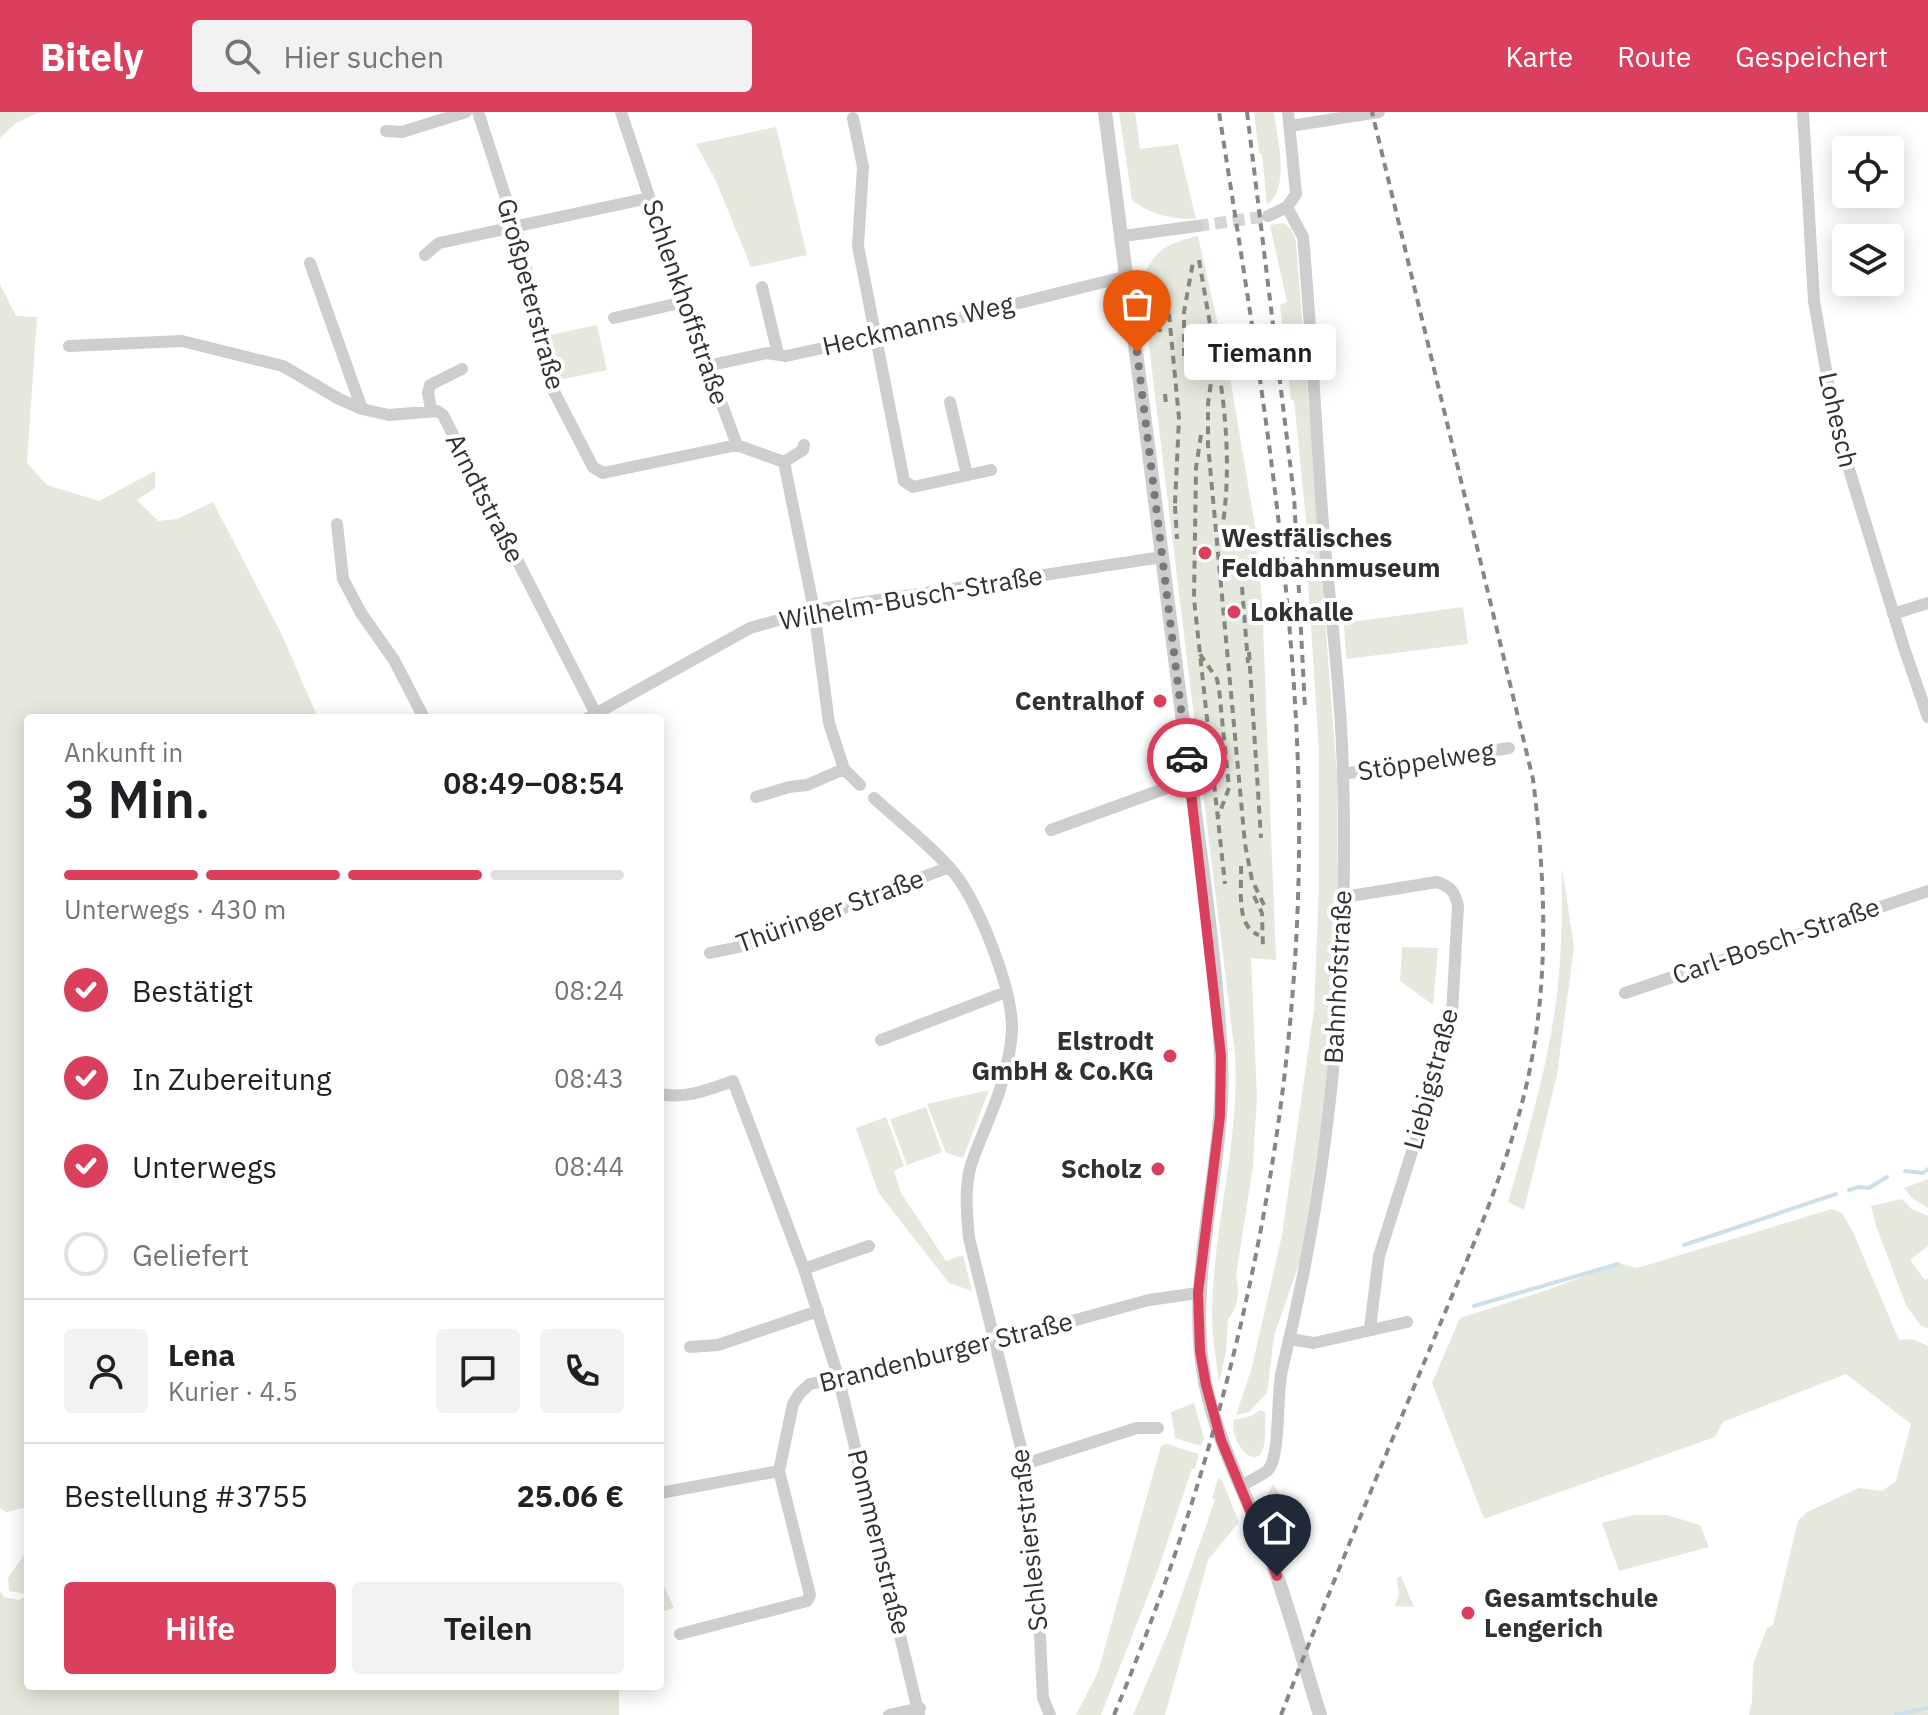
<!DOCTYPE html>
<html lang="de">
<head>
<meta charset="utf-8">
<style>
	:root { --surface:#fff; --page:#f2f2f2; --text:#202124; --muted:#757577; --line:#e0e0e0; --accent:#da405d }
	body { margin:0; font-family:"IBM Plex Sans",sans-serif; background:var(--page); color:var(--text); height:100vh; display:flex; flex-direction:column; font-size:30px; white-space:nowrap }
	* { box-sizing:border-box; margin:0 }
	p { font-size:26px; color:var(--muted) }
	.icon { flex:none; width:44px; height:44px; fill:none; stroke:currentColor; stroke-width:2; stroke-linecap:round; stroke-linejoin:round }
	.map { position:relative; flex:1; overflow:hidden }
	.drawer { position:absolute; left:24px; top:602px; width:640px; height:976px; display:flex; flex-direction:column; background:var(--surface); border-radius:8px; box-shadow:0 4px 20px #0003 }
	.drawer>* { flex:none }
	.buttons { position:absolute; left:1832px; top:24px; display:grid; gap:16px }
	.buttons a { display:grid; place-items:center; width:72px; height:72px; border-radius:8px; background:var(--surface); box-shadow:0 4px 20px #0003; font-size:40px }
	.pin { position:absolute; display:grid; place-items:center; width:68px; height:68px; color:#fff; margin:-82px -34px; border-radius:50% 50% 50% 0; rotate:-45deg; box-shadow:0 0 8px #0007 }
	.pin .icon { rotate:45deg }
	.courier { position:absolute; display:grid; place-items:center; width:80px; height:80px; margin:-40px; border:6px solid #da405d; border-radius:50%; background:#fff; color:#222; box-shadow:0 2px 10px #0007 }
	.bubble { position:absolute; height:56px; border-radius:8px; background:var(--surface); box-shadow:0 4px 20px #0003; font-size:26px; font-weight:600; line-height:56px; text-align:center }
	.head em { font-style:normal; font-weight:600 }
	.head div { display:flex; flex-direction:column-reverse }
	.head { display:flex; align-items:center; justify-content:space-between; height:136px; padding:0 40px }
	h1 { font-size:52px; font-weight:600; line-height:60px }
	.bar { display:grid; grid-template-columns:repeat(4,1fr); gap:12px 8px; align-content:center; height:96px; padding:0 40px }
	.bar i { height:10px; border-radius:6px; background:var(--line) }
	.bar .current { background:var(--accent) }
	.bar p { grid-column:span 4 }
	.line { display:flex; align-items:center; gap:20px; padding:0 40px; border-top:2px solid var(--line) }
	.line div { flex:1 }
	.round { display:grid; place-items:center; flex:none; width:84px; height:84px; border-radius:8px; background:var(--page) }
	ol { padding:0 40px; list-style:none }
	li { display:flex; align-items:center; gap:24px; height:88px }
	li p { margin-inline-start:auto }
	li .icon { padding:8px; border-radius:50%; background:var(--accent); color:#fff; stroke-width:4 }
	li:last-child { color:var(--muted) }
	li i { width:44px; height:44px; border:4px solid var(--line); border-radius:50% }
	.primary-button { display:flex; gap:16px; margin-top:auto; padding:16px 40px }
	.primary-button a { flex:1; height:92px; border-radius:8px; background:var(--accent); color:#fff; font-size:32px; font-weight:600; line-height:92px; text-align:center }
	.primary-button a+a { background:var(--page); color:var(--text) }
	header { display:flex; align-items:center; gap:48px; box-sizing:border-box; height:112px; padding:0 40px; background:var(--accent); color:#fff }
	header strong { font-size:38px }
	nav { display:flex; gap:44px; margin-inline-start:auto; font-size:28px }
	.search { width:560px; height:72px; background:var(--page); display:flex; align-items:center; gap:20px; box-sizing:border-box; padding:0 28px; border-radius:8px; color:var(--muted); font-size:30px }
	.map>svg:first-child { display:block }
</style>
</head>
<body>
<header>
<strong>Bitely</strong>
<div class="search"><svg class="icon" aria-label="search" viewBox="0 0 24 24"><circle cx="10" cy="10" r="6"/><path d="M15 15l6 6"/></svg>Hier suchen</div>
<nav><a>Karte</a><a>Route</a><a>Gespeichert</a></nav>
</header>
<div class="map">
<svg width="1928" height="1603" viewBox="0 0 1928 1603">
	<rect width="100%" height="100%" fill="#fff"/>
	<path fill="#e5e9dd" d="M0,0H40L16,11L0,26Z
		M1119,0H1135L1140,37L1178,32L1196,107C1171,107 1151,103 1132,88Z
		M1254,0H1274C1277,28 1291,74 1267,93L1262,42L1259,41Z
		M776,15L807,143L751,155L716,69L696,32Z
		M1284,111L1291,117L1296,129L1337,663L1338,786L1334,883L1324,995L1301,1146L1274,1224L1267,1281L1249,1300L1236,1303L1252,1255L1282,1123L1314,898L1319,774V639L1306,438L1307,418L1294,288H1291L1280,193L1287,190L1270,113Z
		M1198,124L1231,271L1259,438L1257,440L1262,488L1276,848L1251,846L1257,984L1253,1054L1236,1164C1240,1177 1238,1198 1228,1207L1226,1240L1219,1270C1216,1247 1212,1224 1212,1202C1213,1115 1240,1030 1235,943L1141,168C1156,137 1164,133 1198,124Z
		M0,172L16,204L37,205L27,351L47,373L99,389L155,359V376L137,388L158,409L177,407L213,390L281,521L318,606H28V1395L6,1400L0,1396Z
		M597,213L607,258L555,269L545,224Z
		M1463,495L1468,532L1346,547L1344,511Z
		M1562,755L1574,835L1557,963L1524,1098L1508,1090C1526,1029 1544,967 1554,904C1562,855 1562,803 1562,755Z
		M1402,835L1438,836L1433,893L1400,869Z
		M989,978L963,1046L946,1041L927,992Z
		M926,995L942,1040L907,1053L890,1007Z
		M886,1005L904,1054L894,1059L901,1081L946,1149L963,1143L972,1179L949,1171L878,1080L856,1016Z
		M1928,1067V1096L1913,1087L1904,1076Z
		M1902,1087L1912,1097L1928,1104V1134L1910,1148L1925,1168L1928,1166V1216L1921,1214L1906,1193L1876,1114L1871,1094Z
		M1832,1097L1842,1101L1852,1118L1899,1228L1913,1227L1928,1234V1603H1749L1752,1589L1753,1552L1767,1516L1773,1513L1798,1409L1807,1400L1859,1376L1882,1379L1896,1369L1911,1312L1846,1262L1723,1310L1715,1325L1484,1407L1432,1271L1460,1206L1547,1178L1619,1151L1637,1156Z
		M1194,1291L1204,1326L1201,1334L1175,1326L1171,1300Z
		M1260,1298L1265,1300C1265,1311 1266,1323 1264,1333C1258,1364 1228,1329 1234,1308L1251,1304Z
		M1167,1332L1199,1342L1195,1357H1192L1156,1463L1101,1603H1076L1098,1560L1161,1334Z
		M1218,1366L1222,1368L1239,1410L1208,1448L1165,1603H1133L1170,1516L1215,1388L1212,1386Z
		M1273,1372L1286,1393V1421H1272C1264,1401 1262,1390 1273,1372Z
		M1634,1403H1667L1700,1413L1709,1435L1619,1459L1602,1411Z
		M24,1443H28V1482L9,1479L8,1466Z
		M1401,1464L1414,1495L1395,1494L1399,1483L1397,1466Z
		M660,1465L674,1496L660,1500Z
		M0,1479L4,1485L19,1488L28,1483V1574H619V1603H0Z"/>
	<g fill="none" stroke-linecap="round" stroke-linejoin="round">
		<path stroke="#cbe1e9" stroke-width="4" d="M1905,1059L1923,1061L1928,1057
			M1849,1078L1859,1075L1869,1076L1887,1065
			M1684,1133L1836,1082
			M1474,1194L1618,1152
			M1896,1603L1928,1596"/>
		<path stroke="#d6d6d6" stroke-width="12" stroke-dasharray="12 6" stroke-linecap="butt" d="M1197,114L1268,104"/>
		<path stroke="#cecece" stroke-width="12" d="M478,0L515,114L531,176L549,270L593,355L603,361L737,333
			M621,0L684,190L737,333L784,350L814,498L829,611L844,657L860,673
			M1803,0L1814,189L1836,315L1904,536L1928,605
			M853,6L863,55L858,134L904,369L913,375L991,358
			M1290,14L1379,0
			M386,19L402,20L466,0
			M1268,104L1287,95L1296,82L1288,0
			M1123,124L1197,114
			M425,143L439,131L649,86
			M310,151L362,297
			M762,175L778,242
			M614,206L684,190
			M69,234L182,229L283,254L339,287L362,297L389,303L437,299L443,303L598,606
			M707,254L767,241L786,244L938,211L1128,164
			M950,290L967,363
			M431,297L428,281L430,273L462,257
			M784,350L803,338L804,333
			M337,412L343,467L361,501L394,548L424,606
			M1893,502L1928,491
			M588,606L750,516L814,498L1162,445
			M1343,662L1509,636
			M756,685L789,675L807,673L844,657
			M874,686C899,709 928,731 950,756C977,786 1011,873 1012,914C1012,934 1007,954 1001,974C993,1001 980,1026 971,1053C964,1076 967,1103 969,1126L1025,1352L1036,1444L1043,1586L1050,1603
			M1051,718L1175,673L1190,671
			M1344,785L1437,770C1451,775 1455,780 1458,794L1452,902L1446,932L1379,1144L1370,1216
			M710,841L748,833L949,755
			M1625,881L1928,779
			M881,928L1006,880
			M660,982C687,987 708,978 733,969L804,1157L838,1264L919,1603
			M804,1157L869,1134
			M1289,1227L1314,1231L1407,1210
			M690,1235L718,1233L818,1199
			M1025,1352L1137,1316H1158
			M1240,1374C1249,1369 1260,1365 1268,1358C1281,1344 1276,1283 1282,1258C1330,1063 1349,863 1343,661C1341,582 1331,504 1324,425C1316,325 1312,225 1303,125L1287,95
			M660,1381L779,1359
			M680,1522L807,1489L810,1483L779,1359L793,1292L800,1281L810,1272L995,1230L1149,1188L1198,1181
			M889,1603L920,1596"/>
		<path stroke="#cecece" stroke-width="14" d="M1105,0C1131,201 1157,401 1182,602C1196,715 1215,830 1221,944C1227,1054 1184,1161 1205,1270C1216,1327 1244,1378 1265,1431C1287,1487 1302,1546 1320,1603"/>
		<path stroke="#868686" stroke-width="4" stroke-dasharray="8 6" stroke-linecap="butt" d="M1247,0L1294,384L1305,596
			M1199,148L1215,241L1208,292V333L1245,732L1252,768L1264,793
			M1156,189L1160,220
			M1169,202L1179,306L1175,392
			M1184,244V200L1193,150
			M1219,260C1227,309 1230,363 1223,411
			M1165,282L1166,292
			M1201,323L1196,356L1194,487L1225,772
			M1175,394L1177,427
			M1242,475L1248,551
			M1249,540L1261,726
			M1200,542L1217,567L1219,577L1229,676L1218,705
			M1241,754C1242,775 1235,815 1259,823
			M1254,784L1262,801L1263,838
			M1114,1603C1234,1317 1303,1003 1299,692C1295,462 1254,227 1219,0
			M1281,1603C1329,1479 1380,1357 1431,1234C1474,1130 1523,1026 1537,914C1548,831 1543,749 1533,667L1372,0"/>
	</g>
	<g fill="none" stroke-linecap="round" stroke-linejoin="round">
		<path stroke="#797979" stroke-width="8" stroke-dasharray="0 14.4" d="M1137,240L1187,646"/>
		<path stroke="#da405d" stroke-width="10" d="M1187,646L1221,944L1220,1004L1198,1181L1200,1239L1206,1273L1221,1328L1277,1464"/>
	</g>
	<g fill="#da405d" stroke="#fff" stroke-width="3">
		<circle cx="1205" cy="441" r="8"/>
		<circle cx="1234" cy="500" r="8"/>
		<circle cx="1160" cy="589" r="8"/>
		<circle cx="1170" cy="944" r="8"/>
		<circle cx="1158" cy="1057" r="8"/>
		<circle cx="1468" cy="1501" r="8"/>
	</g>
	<g text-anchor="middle" stroke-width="8" stroke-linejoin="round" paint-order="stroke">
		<g font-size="26" fill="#313131" stroke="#fff">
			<text transform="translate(531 182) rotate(75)" y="9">Großpeterstraße</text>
			<text transform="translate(686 190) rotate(71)" y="9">Schlenkhoffstraße</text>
			<text transform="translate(918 213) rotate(-13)" y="9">Heckmanns Weg</text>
			<text transform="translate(1838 308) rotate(77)" y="9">Lohesch</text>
			<text transform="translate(485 386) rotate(63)" y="9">Arndtstraße</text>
			<text transform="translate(911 486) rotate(-10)" y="9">Wilhelm-Busch-Straße</text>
			<text transform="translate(1426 649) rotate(-9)" y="9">Stöppelweg</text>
			<text transform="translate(830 799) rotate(-20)" y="9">Thüringer Straße</text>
			<text transform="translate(1776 829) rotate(-19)" y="9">Carl-Bosch-Straße</text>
			<text transform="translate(1338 865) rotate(-87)" y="9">Bahnhofstraße</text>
			<text transform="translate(1431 967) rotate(-75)" y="9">Liebigstraße</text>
			<text transform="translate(946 1240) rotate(-14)" y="9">Brandenburger Straße</text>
			<text transform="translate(1029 1428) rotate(-96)" y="9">Schlesierstraße</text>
			<text transform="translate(879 1430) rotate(76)" y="9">Pommernstraße</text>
		</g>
		<g font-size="26" font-weight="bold" fill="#313131" stroke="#fff" text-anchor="start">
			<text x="1221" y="435">Westfälisches<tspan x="1221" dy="30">Feldbahnmuseum</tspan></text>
			<text x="1250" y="509">Lokhalle</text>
			<text x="1144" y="598" text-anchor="end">Centralhof</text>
			<text x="1154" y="938" text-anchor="end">Elstrodt<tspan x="1154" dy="30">GmbH &amp; Co.KG</tspan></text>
			<text x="1142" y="1066" text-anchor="end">Scholz</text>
			<text x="1484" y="1495">Gesamtschule<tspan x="1484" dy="30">Lengerich</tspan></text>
		</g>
	</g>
</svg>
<div class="buttons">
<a><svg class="icon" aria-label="locate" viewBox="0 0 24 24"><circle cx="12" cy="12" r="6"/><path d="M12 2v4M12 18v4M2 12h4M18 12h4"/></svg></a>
<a><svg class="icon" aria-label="layers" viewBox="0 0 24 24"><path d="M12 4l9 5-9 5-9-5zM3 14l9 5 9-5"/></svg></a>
</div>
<div class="pin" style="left:1137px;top:240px;background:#ea580c"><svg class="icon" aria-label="bag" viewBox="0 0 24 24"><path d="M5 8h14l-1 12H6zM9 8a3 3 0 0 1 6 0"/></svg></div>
<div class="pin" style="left:1277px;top:1464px;background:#1f2937"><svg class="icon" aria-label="home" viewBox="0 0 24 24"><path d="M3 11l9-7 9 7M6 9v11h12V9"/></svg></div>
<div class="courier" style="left:1187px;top:646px"><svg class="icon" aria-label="car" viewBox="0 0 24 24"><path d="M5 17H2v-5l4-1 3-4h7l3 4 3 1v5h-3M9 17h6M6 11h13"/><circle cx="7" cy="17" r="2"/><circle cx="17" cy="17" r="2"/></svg></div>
<div class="bubble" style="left:1184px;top:212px;width:152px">Tiemann</div>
<section class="drawer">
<div class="head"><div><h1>3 Min.</h1><p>Ankunft in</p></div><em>08:49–08:54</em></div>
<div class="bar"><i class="current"></i><i class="current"></i><i class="current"></i><i></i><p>Unterwegs · 430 m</p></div>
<ol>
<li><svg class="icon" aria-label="check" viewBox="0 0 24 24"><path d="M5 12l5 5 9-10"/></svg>Bestätigt<p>08:24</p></li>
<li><svg class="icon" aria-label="check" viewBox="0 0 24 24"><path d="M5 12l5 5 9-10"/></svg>In Zubereitung<p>08:43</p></li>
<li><svg class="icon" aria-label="check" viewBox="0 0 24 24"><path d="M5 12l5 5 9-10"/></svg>Unterwegs<p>08:44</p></li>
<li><i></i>Geliefert</li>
</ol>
<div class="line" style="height:144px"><a class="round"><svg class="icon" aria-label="person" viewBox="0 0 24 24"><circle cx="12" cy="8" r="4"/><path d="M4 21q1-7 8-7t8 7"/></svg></a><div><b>Lena</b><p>Kurier · 4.5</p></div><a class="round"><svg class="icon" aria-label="chat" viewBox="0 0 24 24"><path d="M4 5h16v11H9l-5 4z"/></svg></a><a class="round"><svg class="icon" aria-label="phone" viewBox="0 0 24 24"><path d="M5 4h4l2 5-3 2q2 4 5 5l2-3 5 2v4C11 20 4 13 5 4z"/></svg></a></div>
<div class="line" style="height:104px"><div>Bestellung #3755</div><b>25.06 €</b></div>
<div class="primary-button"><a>Hilfe</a><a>Teilen</a></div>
</section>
</div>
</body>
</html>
